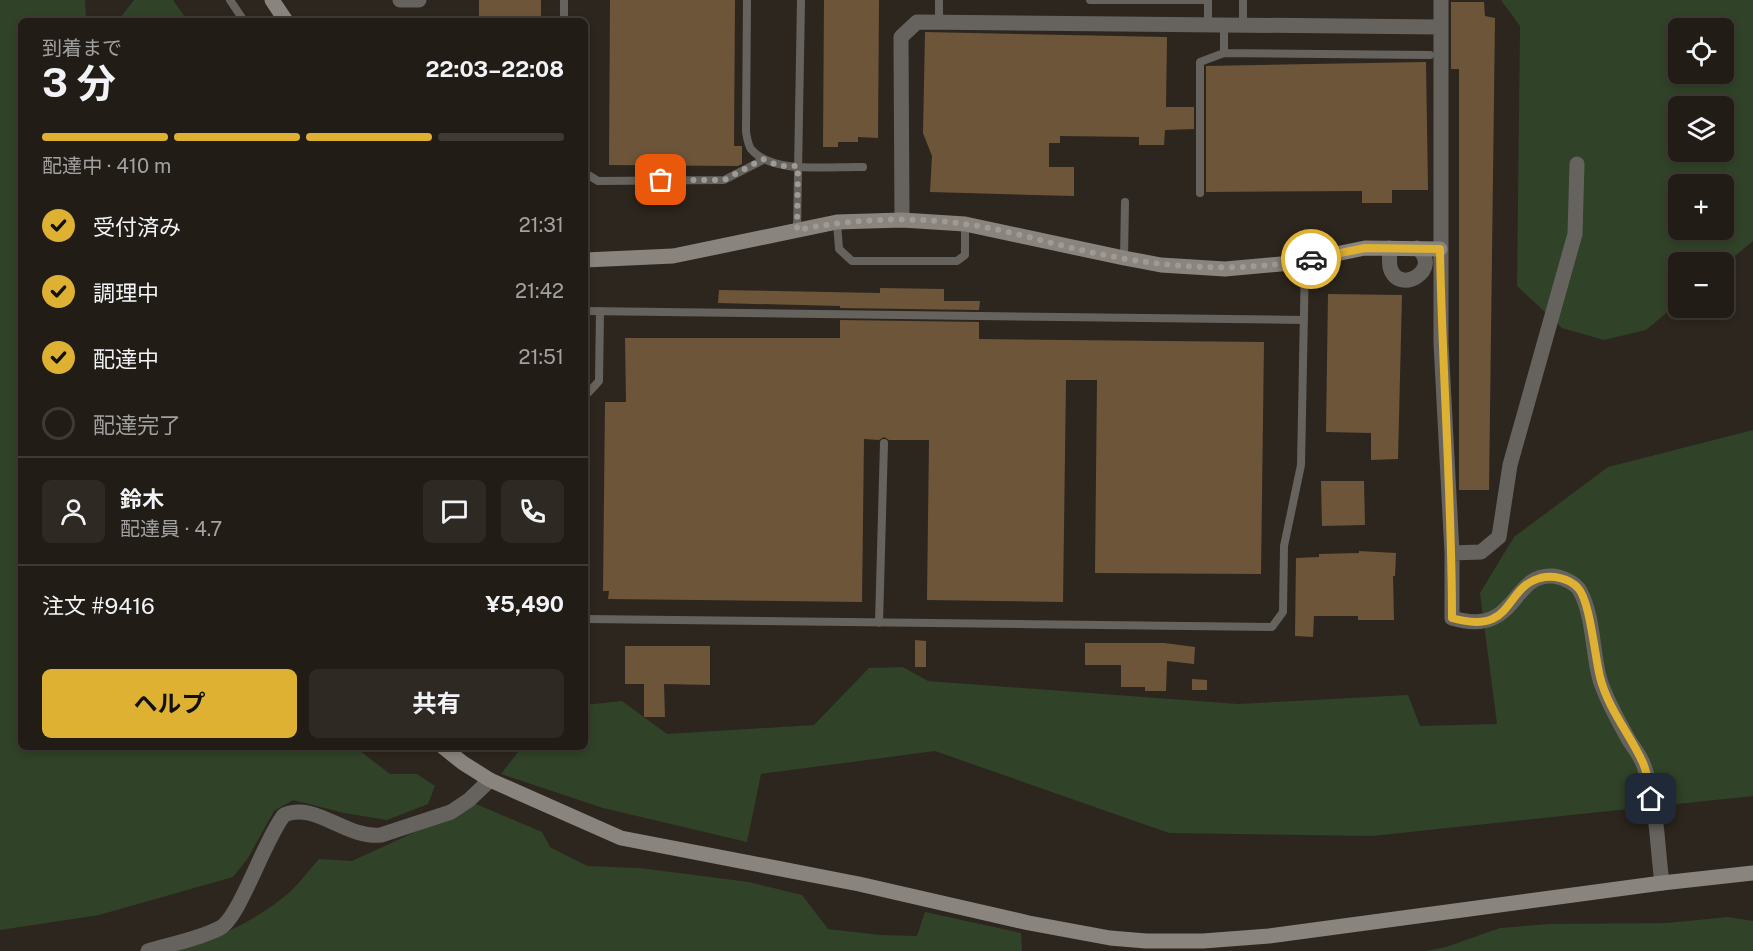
<!DOCTYPE html>
<html lang="ja">
<head>
<meta charset="utf-8">
<style>
	:root { --surface:#221c16; --page:#2e2923; --text:#f1f3f6; --muted:#a2a1a1; --line:#3f3a35; --accent:#deb133 }
	body { margin:0; font-family:"Public Sans","Noto Sans JP",sans-serif; background:var(--page); color:var(--text); height:100vh; display:flex; flex-direction:column; font-size:22px; white-space:nowrap }
	* { box-sizing:border-box; margin:0 }
	p { font-size:20px; color:var(--muted) }
	.icon { flex:none; width:33px; height:33px; fill:none; stroke:currentColor; stroke-width:2; stroke-linecap:round; stroke-linejoin:round }
	.map { position:relative; flex:1; overflow:hidden }
	.side { position:absolute; left:18px; top:18px; width:570px; height:732px; display:flex; flex-direction:column; background:var(--surface); border-radius:9px; box-shadow:0 3px 9px #0003,0 0 0 2px var(--line) }
	.side>* { flex:none }
	.controls { position:absolute; left:1668px; top:18px; display:grid; gap:12px }
	.controls a { display:grid; place-items:center; width:66px; height:66px; border-radius:9px; background:var(--surface); box-shadow:0 3px 9px #0003,0 0 0 2px var(--line); font-size:30px }
	.pin { position:absolute; display:grid; place-items:center; width:51px; height:51px; color:#fff; margin:-26px; border-radius:12px; box-shadow:0 3px 9px #0006 }
	.courier { position:absolute; display:grid; place-items:center; width:60px; height:60px; margin:-30px; border:4px solid #deb133; border-radius:50%; background:#fff; color:#222; box-shadow:0 2px 8px #0007 }
	.headline em { font-style:normal; font-weight:700 }
	.headline div { display:flex; flex-direction:column-reverse }
	.headline { display:flex; align-items:center; justify-content:space-between; height:102px; padding:0 24px }
	h1 { font-size:39px; font-weight:700; line-height:45px }
	.bar { display:grid; grid-template-columns:repeat(4,1fr); gap:9px 6px; align-content:center; height:72px; padding:0 24px }
	.bar i { height:8px; border-radius:4px; background:var(--line) }
	.bar .current { background:var(--accent) }
	.bar p { grid-column:span 4 }
	.line { display:flex; align-items:center; gap:15px; padding:0 24px; border-top:2px solid var(--line) }
	.line div { flex:1 }
	.round { display:grid; place-items:center; flex:none; width:63px; height:63px; border-radius:9px; background:var(--page) }
	ol { padding:0 24px; list-style:none }
	li { display:flex; align-items:center; gap:18px; height:66px }
	li p { margin-inline-start:auto }
	li .icon { padding:6px; border-radius:50%; background:var(--accent); color:#111; stroke-width:4 }
	li:last-child { color:var(--muted) }
	li i { width:33px; height:33px; border:3px solid var(--line); border-radius:50% }
	.action { display:flex; gap:12px; margin-top:auto; padding:12px 24px }
	.action a { flex:1; height:69px; border-radius:9px; background:var(--accent); color:#111; font-size:24px; font-weight:700; line-height:69px; text-align:center }
	.action a+a { background:var(--page); color:var(--text) }
	.map>svg:first-child { display:block }
</style>
</head>
<body>
<div class="map">
<svg width="1753" height="951" viewBox="0 0 1753 951">
	<rect width="100%" height="100%" fill="#2d261e"/>
	<path fill="#304228" fill-rule="evenodd" d="M0,0H85L86,21H21V747H355L390,774H417L435,786L428,804L387,820L344,813L293,800L274,811L248,858L233,877L99,915L0,930Z
		M134,0H173L188,21H118Z
		M1501,0H1753V241L1724,265V262H1678V303L1646,330L1604,340L1562,328L1517,286L1520,26ZM1678,28H1724V74H1678ZM1678,106H1724V152H1678ZM1678,184H1724V230H1678Z
		M1753,430V796L1372,836L1169,833L935,751L761,774L747,842L603,808L501,774L522,747H585V705L622,701L667,734L814,725L869,668L903,667L928,681L1238,704L1408,695L1420,726L1497,724L1480,593L1514,537L1608,467Z
		M476,804L542,832L550,847L587,866L640,868L749,882L802,895L828,929L880,935L917,936L925,912L1021,933L1022,951H174C216,939 258,920 291,891C301,881 310,869 319,859L352,861Z
		M1728,917L1753,921V951H1426L1446,947L1500,928L1550,924L1667,923Z"/>
	<path fill="#6d553a" d="M479,0H541V20H479Z
		M610,0H735L734,146H742V164L738,166L609,165Z
		M824,0H879L878,138L858,137V142H838V147H823Z
		M1451,2H1484L1485,16L1495,18L1489,490H1459V69H1451Z
		M925,32L1167,37L1166,107H1194V129L1165,130L1164,145H1139V137L1060,136V143H1049V167H1074V196L930,192L932,156L923,133Z
		M1426,62L1428,190H1392V203H1362V191L1206,192V66Z
		M880,288L944,289V301H980L979,310L840,308V306L718,303L719,290L880,293Z
		M1328,294L1402,295L1398,459L1371,460V433L1326,432Z
		M840,320L979,322V339L1264,342L1261,574L1095,573L1097,380H1066L1063,602L927,600L929,440H889L884,437L879,440L864,439L862,602L608,599L609,591H603L605,402H626L625,338H840Z
		M1321,481H1364L1365,525L1322,526Z
		M1359,551L1396,553L1395,576H1393L1394,620H1358V616H1314L1313,637L1295,636L1296,558L1319,557V554L1359,553Z
		M915,640L926,641V667H915Z
		M1085,643H1164L1195,647L1194,664L1167,661L1166,691H1145V687H1121V665H1085Z
		M625,646H710V685L664,684L665,717H644V684H625Z
		M1192,679L1207,680V690H1192Z"/>
	<g fill="none" stroke-linecap="round" stroke-linejoin="round">
		<path stroke="#66635f" stroke-width="8" d="M230,0L244,21
			M747,0L746,132C747,137 748,145 751,149C772,175 832,166 863,167
			M939,0V22
			M1090,0H1208
			M1208,0V25
			M1243,0V25
			M564,21V0
			M1224,25V53
			M585,173L598,181L724,180L763,160
			M1200,193V62L1224,53L1430,55
			M837,222L839,249L852,261H957L965,255V224
			M797,230L801,0
			M1124,258L1125,202
			M585,311L1304,320
			M585,393H588L599,381L600,311
			M585,619L1272,627L1283,612L1284,546L1301,465L1305,260
			M879,623L884,443"/>
		<path stroke="#66635f" stroke-width="15" d="M400,0H419
			M1441,0V343L1452,553V618C1518,638 1510,573 1553,576C1562,577 1576,583 1580,591C1594,617 1592,652 1600,680C1607,702 1619,722 1630,742C1635,749 1641,757 1644,766C1657,802 1657,845 1662,883
			M902,220L901,37L917,22L1441,27
			M1389,248C1390,254 1389,261 1390,267C1398,297 1444,269 1417,248
			M1452,553L1481,552L1499,537L1510,465L1575,234L1577,164
			M148,951C171,944 199,939 220,928C240,917 264,840 284,815C315,801 346,839 381,835L451,812L469,800L490,780"/>
		<path stroke="#89857e" stroke-width="15" d="M272,0L286,21
			M585,260L673,256L837,222L902,220L965,224L1124,258L1161,265L1225,269L1292,263L1365,248L1440,249
			M443,747L463,763L490,780L621,838L859,884L1029,923L1110,938L1146,941H1203L1269,936L1662,883L1753,873"/>
	</g>
	<g fill="none" stroke-linecap="round" stroke-linejoin="round">
		<path stroke="#a09a94" stroke-width="6" stroke-dasharray="0 10.8" d="M661,180H724L763,159L779,166H798L797,230C852,219 910,216 965,224C1010,230 1054,245 1099,254C1169,268 1240,273 1311,259"/>
		<path stroke="#deb133" stroke-width="8" d="M1311,259L1365,248L1440,249C1442,372 1452,495 1452,618C1515,636 1503,588 1540,578C1553,575 1569,578 1578,588C1590,600 1595,658 1600,677C1608,709 1630,734 1643,763C1648,774 1649,788 1651,799"/>
	</g>
</svg>
<div class="controls">
<a><svg class="icon" aria-label="locate" viewBox="0 0 24 24"><circle cx="12" cy="12" r="6"/><path d="M12 2v4M12 18v4M2 12h4M18 12h4"/></svg></a>
<a><svg class="icon" aria-label="layers" viewBox="0 0 24 24"><path d="M12 4l9 5-9 5-9-5zM3 14l9 5 9-5"/></svg></a>
<a>+</a>
<a>−</a>
</div>
<div class="pin" style="left:661px;top:180px;background:#ea580c"><svg class="icon" aria-label="bag" viewBox="0 0 24 24"><path d="M5 8h14l-1 12H6zM9 8a3 3 0 0 1 6 0"/></svg></div>
<div class="pin" style="left:1651px;top:799px;background:#1f2937"><svg class="icon" aria-label="home" viewBox="0 0 24 24"><path d="M3 11l9-7 9 7M6 9v11h12V9"/></svg></div>
<div class="courier" style="left:1311px;top:259px"><svg class="icon" aria-label="car" viewBox="0 0 24 24"><path d="M5 17H2v-5l4-1 3-4h7l3 4 3 1v5h-3M9 17h6M6 11h13"/><circle cx="7" cy="17" r="2"/><circle cx="17" cy="17" r="2"/></svg></div>
<section class="side">
<div class="headline"><div><h1>3 分</h1><p>到着まで</p></div><em>22:03–22:08</em></div>
<div class="bar"><i class="current"></i><i class="current"></i><i class="current"></i><i></i><p>配達中 · 410 m</p></div>
<ol>
<li><svg class="icon" aria-label="check" viewBox="0 0 24 24"><path d="M5 12l5 5 9-10"/></svg>受付済み<p>21:31</p></li>
<li><svg class="icon" aria-label="check" viewBox="0 0 24 24"><path d="M5 12l5 5 9-10"/></svg>調理中<p>21:42</p></li>
<li><svg class="icon" aria-label="check" viewBox="0 0 24 24"><path d="M5 12l5 5 9-10"/></svg>配達中<p>21:51</p></li>
<li><i></i>配達完了</li>
</ol>
<div class="line" style="height:108px"><a class="round"><svg class="icon" aria-label="person" viewBox="0 0 24 24"><circle cx="12" cy="8" r="4"/><path d="M4 21q1-7 8-7t8 7"/></svg></a><div><b>鈴木</b><p>配達員 · 4.7</p></div><a class="round"><svg class="icon" aria-label="chat" viewBox="0 0 24 24"><path d="M4 5h16v11H9l-5 4z"/></svg></a><a class="round"><svg class="icon" aria-label="phone" viewBox="0 0 24 24"><path d="M5 4h4l2 5-3 2q2 4 5 5l2-3 5 2v4C11 20 4 13 5 4z"/></svg></a></div>
<div class="line" style="height:78px"><div>注文 #9416</div><b>¥5,490</b></div>
<div class="action"><a>ヘルプ</a><a>共有</a></div>
</section>
</div>
</body>
</html>
